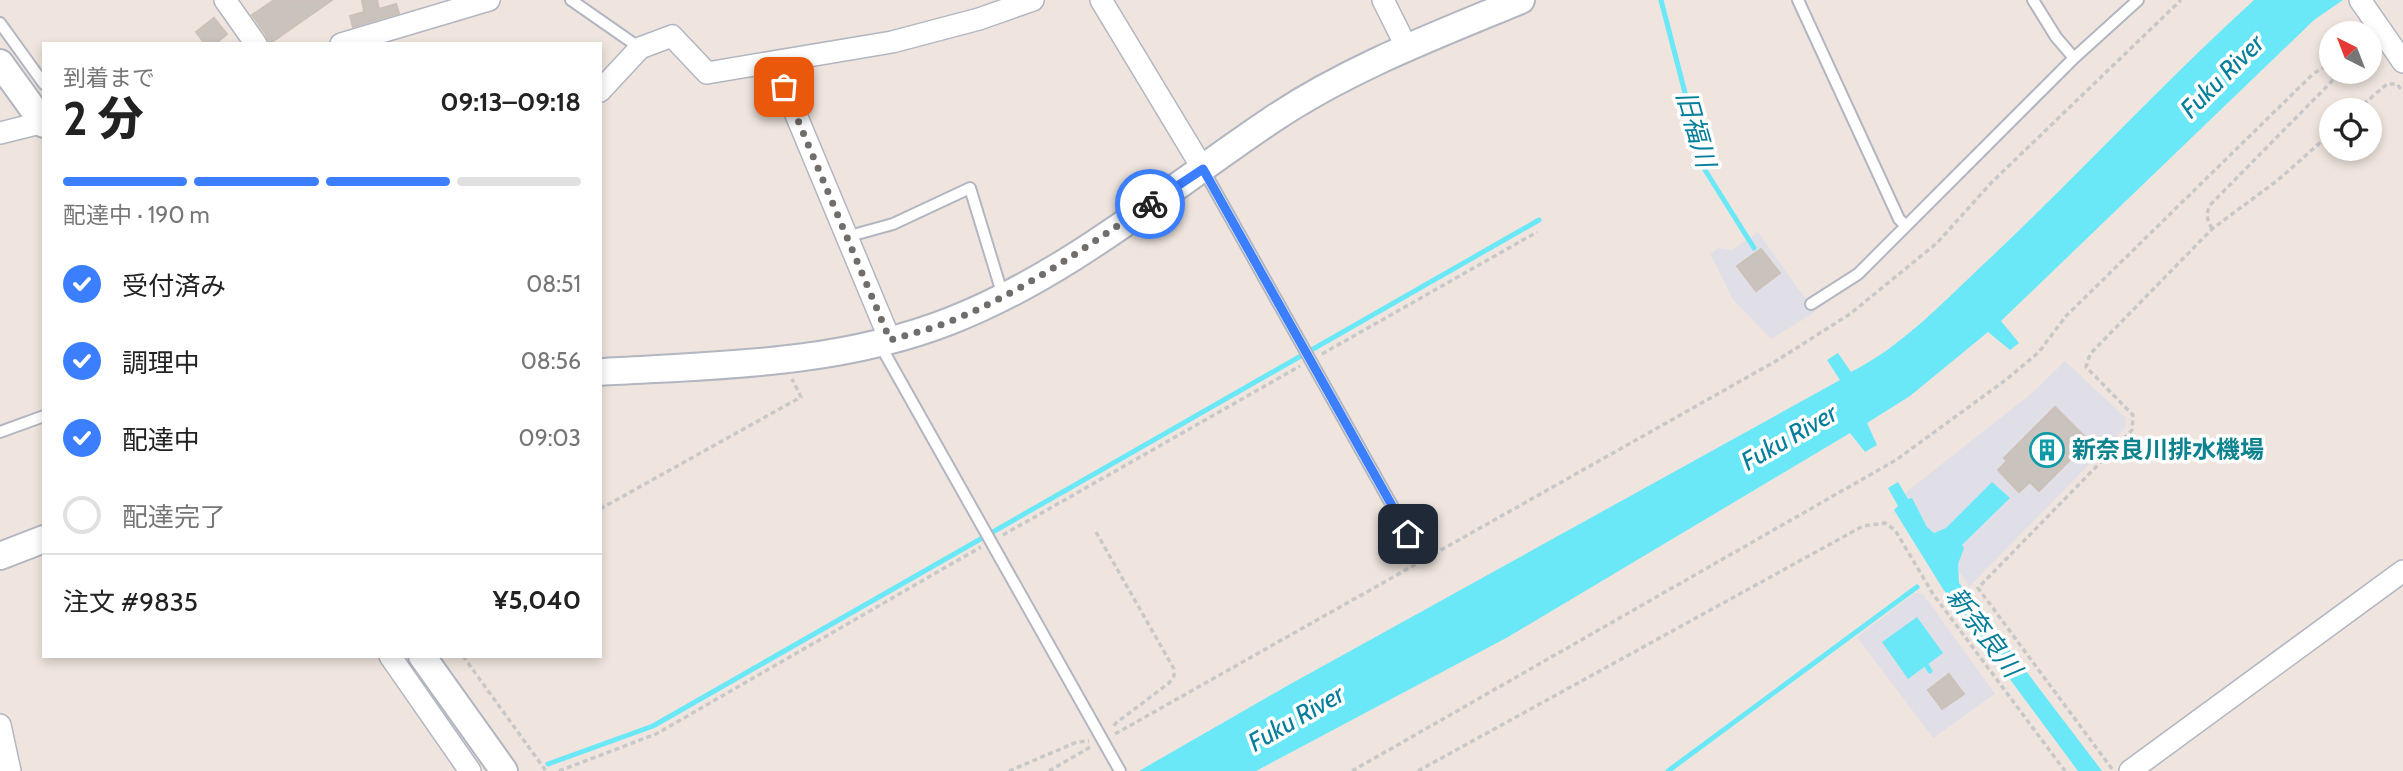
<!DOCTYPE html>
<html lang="ja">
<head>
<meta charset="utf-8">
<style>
	:root { --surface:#fff; --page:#f2f2f2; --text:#222; --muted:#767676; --line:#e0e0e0; --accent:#3b7eff }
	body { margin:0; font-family:Cabin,"Noto Sans JP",sans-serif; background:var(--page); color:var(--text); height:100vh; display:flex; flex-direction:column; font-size:26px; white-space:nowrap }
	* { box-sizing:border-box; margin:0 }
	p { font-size:23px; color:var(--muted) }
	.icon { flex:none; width:38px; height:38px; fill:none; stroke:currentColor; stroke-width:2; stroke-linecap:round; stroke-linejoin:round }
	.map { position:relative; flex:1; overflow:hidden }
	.drawer { position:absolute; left:42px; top:42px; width:560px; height:616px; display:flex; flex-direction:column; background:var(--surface); border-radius:0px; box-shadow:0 4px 10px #0003 }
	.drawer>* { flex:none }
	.needle { width:46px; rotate:318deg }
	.fabs { position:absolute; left:2319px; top:21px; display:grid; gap:14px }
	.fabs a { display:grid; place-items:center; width:63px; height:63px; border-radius:50%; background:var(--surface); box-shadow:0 4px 10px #0003; font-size:35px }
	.pin { position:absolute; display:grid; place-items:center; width:60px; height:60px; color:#fff; margin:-30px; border-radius:14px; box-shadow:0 4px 10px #0006 }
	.courier { position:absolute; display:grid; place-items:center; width:70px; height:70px; margin:-35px; border:5px solid #3b7eff; border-radius:50%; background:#fff; color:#222; box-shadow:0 2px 9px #0007 }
	.headline em { font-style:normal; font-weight:800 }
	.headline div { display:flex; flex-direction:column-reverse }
	.headline { display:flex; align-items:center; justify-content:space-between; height:119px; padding:0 21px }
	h1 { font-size:46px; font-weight:800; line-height:52px }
	.bar { display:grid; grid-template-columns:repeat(4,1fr); gap:10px 7px; align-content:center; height:84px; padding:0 21px }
	.bar i { height:9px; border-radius:5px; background:var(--line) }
	.bar .on { background:var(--accent) }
	.bar p { grid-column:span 4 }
	.line { display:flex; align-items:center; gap:18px; padding:0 21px; border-top:2px solid var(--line) }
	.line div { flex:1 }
	ol { padding:0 21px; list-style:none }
	li { display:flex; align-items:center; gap:21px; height:77px }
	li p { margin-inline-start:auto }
	li .icon { padding:7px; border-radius:50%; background:var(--accent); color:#fff; stroke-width:4 }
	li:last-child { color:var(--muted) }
	li i { width:38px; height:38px; border:4px solid var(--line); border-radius:50% }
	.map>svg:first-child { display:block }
</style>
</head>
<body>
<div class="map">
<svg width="2403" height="771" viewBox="0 0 2403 771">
	<rect width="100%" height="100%" fill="#efe5de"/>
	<path fill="#e0dfe7" d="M1758,232L1815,312L1771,339L1733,300L1710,254L1718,248L1732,250Z
		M2065,361L2126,418L2125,428L1969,587L1935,533L1927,527L1912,499L1908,500L1905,493L2032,393Z
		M1915,593L1923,594L1995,694L1933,738L1857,637Z"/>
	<path fill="#6ae8f8" d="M2254,0H2343L2314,20L2001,321L2019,343L2010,350L1988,332L1910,396L1867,423L1877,445L1865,452L1850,433L1508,637L1256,771H1139L1285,687L1840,380L1827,360L1838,353L1851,372C1904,345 1944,301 1987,261C2077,176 2162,84 2254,0Z
		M1898,482L1908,499L1912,498L1927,527L1934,533L1946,528L1992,482L2010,498L1962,545L1964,548L1958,564L1959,583L2102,771H2078L1943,589L1894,510L1898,506L1888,488Z
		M1917,617L1943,653L1908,679L1882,642Z"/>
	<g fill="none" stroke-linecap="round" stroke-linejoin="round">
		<path stroke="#6ae8f8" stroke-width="5" d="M1661,0L1705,170L1754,248
			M1923,660L1930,671
			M548,764L653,726L1539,220
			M1668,771L1917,587"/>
	</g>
	<path fill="#cac2bd" stroke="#cbc1b7" stroke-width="2" d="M274,0H332L269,44L267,36L252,15Z
		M362,0H377L379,9L396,4L399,13L353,27L350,16L364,12Z
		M214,18L227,34L215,44H205L196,32Z
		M1761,249L1780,273L1756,291L1737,266Z
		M2055,407L2089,441L2039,491L2030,482L2019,492L1998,470L2007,461L2004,458Z
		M1949,674L1964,694L1942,709L1928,690Z"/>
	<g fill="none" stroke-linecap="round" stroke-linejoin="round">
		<g stroke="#b2b6c1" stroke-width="14">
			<path id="service" d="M571,0L640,48
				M1798,0L1899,219L1906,226
				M2033,0L2056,37L2074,58
				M0,23L44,84
				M1203,169L1408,534
				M846,237L893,224L970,188L1003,296
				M1811,304L1858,274L2074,58L2138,0
				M879,343L1120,771
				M0,432L44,416"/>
		</g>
		<g stroke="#b2b6c1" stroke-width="24">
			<path id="minor" d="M225,0L256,44
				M1101,0L1203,169
				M1383,0L1407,48
				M2360,0L2403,62
				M341,44L489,0
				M774,62L890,340
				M600,91L640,48L672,36L707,73L892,42L979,19L1033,0
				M0,133L44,122
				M390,656L470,771
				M0,725L10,771
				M2130,771L2403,571"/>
		</g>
		<g stroke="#b2b6c1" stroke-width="30">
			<path id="tertiary" d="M0,63L44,124
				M600,372C718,365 838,365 950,321C1066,276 1170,188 1273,119C1349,68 1437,35 1521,0
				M0,556L44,539
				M422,656L504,771"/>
		</g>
		<path stroke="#c8c8c8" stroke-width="3.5" stroke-dasharray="5 3.5" stroke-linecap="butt" d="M2357,110L2387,84H2397L2403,92
			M2212,229C2207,219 2205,214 2211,204L2341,72
			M1322,354L1537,232
			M600,509L801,397L792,379
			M1096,532L1174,669V676L1169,683L1116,723L1112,728
			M1003,535L1300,366
			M463,656L546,771
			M1115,734L1776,361L1850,314L1937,243L1992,182L2181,0
			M2112,769L1978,588L2132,430L2133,415L2086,367L2090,354L2212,229L2278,180L2331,133
			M559,771L656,734L981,547
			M1009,771L1077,742L1089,741
			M1049,771L1092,746
			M1352,771L1896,460L2007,379L2039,352L2066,316L2314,73L2331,64
			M1418,771L1863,526L1885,523L1895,530L1933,594L2065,771"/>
		<use href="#service" stroke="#fff" stroke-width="10"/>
		<use href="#minor" stroke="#fff" stroke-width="21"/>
		<use href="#tertiary" stroke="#fff" stroke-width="26"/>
	</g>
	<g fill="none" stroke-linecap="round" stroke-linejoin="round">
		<path stroke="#706d6a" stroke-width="7" stroke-dasharray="0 12.6" d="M784,87L890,340C910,334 931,329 951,321C1023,292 1086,247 1150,204"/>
		<path stroke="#3b7eff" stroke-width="9" d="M1150,204L1203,169L1408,534"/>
	</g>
	<defs>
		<g id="building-ring" transform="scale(1.75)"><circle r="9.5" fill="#fff" stroke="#0f9aa8" stroke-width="1.5"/><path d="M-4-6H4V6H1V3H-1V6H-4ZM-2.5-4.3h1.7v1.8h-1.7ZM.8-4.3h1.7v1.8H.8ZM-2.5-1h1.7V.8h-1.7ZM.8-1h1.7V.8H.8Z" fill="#0f9aa8"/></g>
	</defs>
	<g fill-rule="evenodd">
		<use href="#building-ring" x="2047" y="450"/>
	</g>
	<g text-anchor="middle" stroke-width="7" stroke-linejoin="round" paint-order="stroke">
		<g font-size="24" font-weight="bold" fill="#0d838f" stroke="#fff" text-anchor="start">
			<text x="2072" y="458">新奈良川排水機場</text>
		</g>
		<g font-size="26" font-style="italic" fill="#047e9b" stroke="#fff">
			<text transform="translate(2222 76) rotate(-45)" y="9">Fuku River</text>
			<text transform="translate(1696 129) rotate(74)" y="9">旧福川</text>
			<text transform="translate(1789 437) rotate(-30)" y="9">Fuku River</text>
			<text transform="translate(1984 632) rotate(53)" y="9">新奈良川</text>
			<text transform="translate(1296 718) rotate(-30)" y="9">Fuku River</text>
		</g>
	</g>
</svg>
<div class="fabs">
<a><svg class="needle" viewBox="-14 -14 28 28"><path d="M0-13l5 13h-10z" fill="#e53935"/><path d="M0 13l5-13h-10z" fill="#767676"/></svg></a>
<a><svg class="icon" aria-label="locate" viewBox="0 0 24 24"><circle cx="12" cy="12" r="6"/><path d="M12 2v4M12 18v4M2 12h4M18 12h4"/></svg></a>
</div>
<div class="pin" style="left:784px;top:87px;background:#ea580c"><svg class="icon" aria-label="bag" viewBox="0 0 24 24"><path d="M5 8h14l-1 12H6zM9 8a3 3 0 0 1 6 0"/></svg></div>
<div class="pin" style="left:1408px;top:534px;background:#1f2937"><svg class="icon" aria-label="home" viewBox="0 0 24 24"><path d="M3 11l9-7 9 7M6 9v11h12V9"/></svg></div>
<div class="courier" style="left:1150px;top:204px"><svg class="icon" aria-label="bike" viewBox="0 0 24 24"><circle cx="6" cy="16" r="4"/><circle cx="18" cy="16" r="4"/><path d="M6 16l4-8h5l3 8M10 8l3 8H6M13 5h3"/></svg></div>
<section class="drawer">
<div class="headline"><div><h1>2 分</h1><p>到着まで</p></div><em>09:13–09:18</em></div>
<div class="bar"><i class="on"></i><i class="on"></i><i class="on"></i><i></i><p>配達中 · 190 m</p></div>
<ol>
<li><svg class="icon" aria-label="check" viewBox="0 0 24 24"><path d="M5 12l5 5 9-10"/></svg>受付済み<p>08:51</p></li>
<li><svg class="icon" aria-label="check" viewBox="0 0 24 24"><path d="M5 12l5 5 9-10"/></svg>調理中<p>08:56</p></li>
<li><svg class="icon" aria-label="check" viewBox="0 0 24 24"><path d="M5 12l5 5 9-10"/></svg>配達中<p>09:03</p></li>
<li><i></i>配達完了</li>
</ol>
<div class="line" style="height:91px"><div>注文 #9835</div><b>¥5,040</b></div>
</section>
</div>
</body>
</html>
